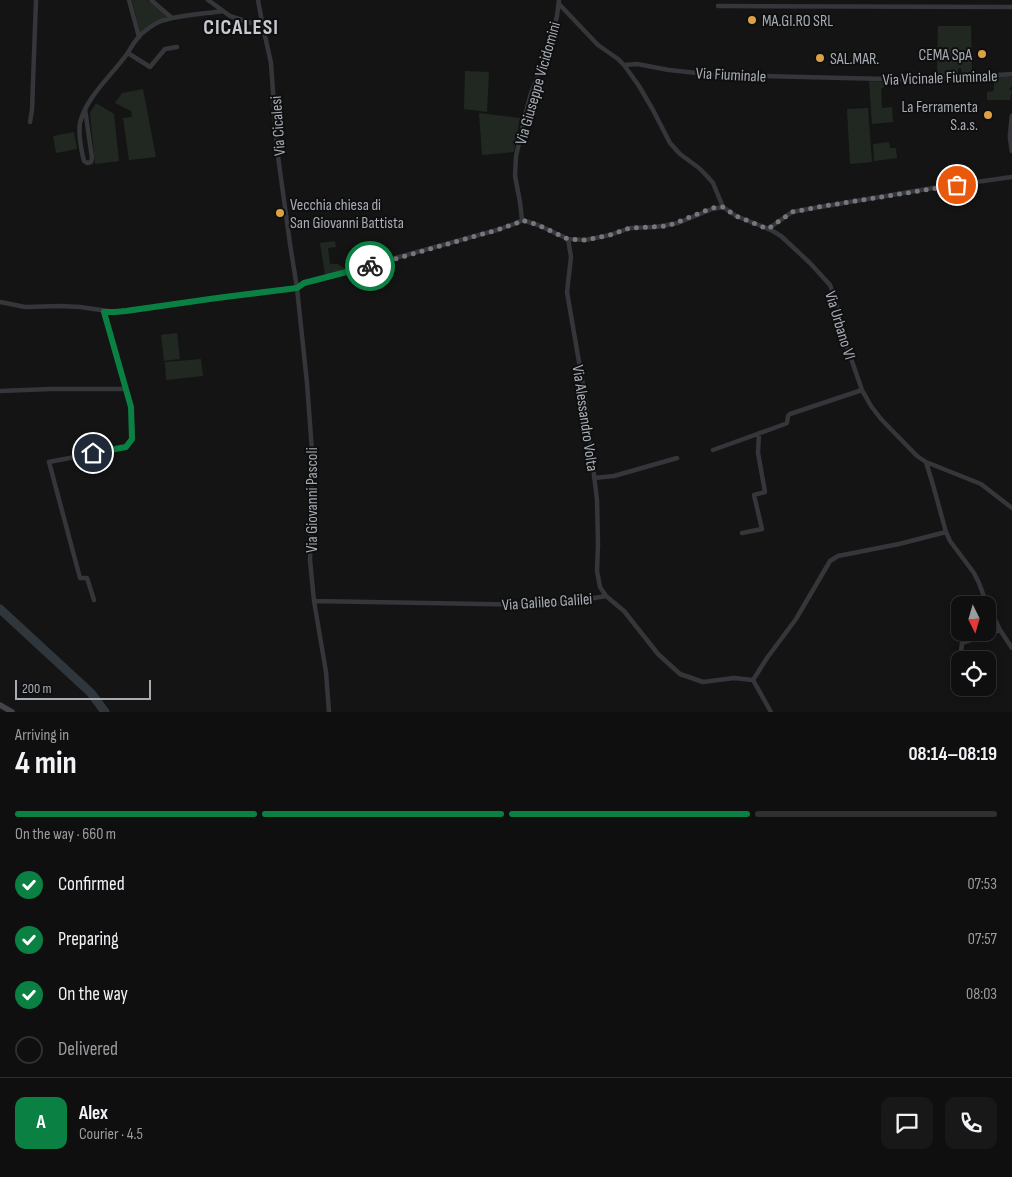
<!DOCTYPE html>
<html lang="en">
<head>
<meta charset="utf-8">
<style>
	:root { --surface:#0f0f10; --page:#181819; --text:#f1f3f6; --muted:#9b9c9f; --line:#2f2f30; --accent:#0b8043 }
	body { margin:0; font-family:"Sofia Sans Condensed",sans-serif; background:var(--page); color:var(--text); height:100vh; display:flex; flex-direction:column; font-size:19px; white-space:nowrap }
	* { box-sizing:border-box; margin:0 }
	p { font-size:16px; color:var(--muted) }
	.icon { flex:none; width:28px; height:28px; fill:none; stroke:currentColor; stroke-width:2; stroke-linecap:round; stroke-linejoin:round }
	.map { position:relative; height:712px; overflow:hidden }
	.side { display:flex; flex-direction:column; background:var(--surface); flex:1 }
	.side>* { flex:none }
	.needle { width:32px; rotate:175deg }
	.tools { position:absolute; left:951px; top:596px; display:grid; gap:10px }
	.tools a { display:grid; place-items:center; width:45px; height:45px; border-radius:10px; background:var(--surface); box-shadow:0 2px 8px #0003,0 0 0 1px var(--line); font-size:25px }
	.scale { position:absolute; left:15px; bottom:12px; width:136px; box-sizing:border-box; padding-left:5px; border:2px solid #a7acb4; border-top:0; font-size:14px; line-height:18px; white-space:nowrap; color:#a7acb4; -webkit-text-stroke:4px #0f0f10; paint-order:stroke }
	.pin { position:absolute; display:grid; place-items:center; width:42px; height:42px; color:#fff; margin:-21px; border:2px solid #fff; border-radius:50%; box-shadow:0 1px 5px #0007 }
	.courier { position:absolute; display:grid; place-items:center; width:50px; height:50px; margin:-25px; border:4px solid #0b8043; border-radius:50%; background:#fff; color:#222; box-shadow:0 1px 6px #0007 }
	.headline em { font-style:normal; font-weight:700 }
	.headline div { display:flex; flex-direction:column-reverse }
	.headline { display:flex; align-items:center; justify-content:space-between; height:85px; padding:0 15px }
	h1 { font-size:32px; font-weight:700; line-height:38px }
	.bar { display:grid; grid-template-columns:repeat(4,1fr); gap:8px 5px; align-content:center; height:60px; padding:0 15px }
	.bar i { height:6px; border-radius:4px; background:var(--line) }
	.bar .on { background:var(--accent) }
	.bar p { grid-column:span 4 }
	.line { display:flex; align-items:center; gap:12px; padding:0 15px; border-top:1px solid var(--line) }
	.line div { flex:1 }
	.round { display:grid; place-items:center; flex:none; width:52px; height:52px; border-radius:10px; background:var(--page) }
	ol { padding:0 15px; list-style:none }
	li { display:flex; align-items:center; gap:15px; height:55px }
	li p { margin-inline-start:auto }
	li .icon { padding:5px; border-radius:50%; background:var(--accent); color:#fff; stroke-width:4 }
	li:last-child { color:var(--muted) }
	li i { width:28px; height:28px; border:2px solid var(--line); border-radius:50% }
	.map>svg:first-child { display:block }
</style>
</head>
<body>
<div class="map">
<svg width="1012" height="712" viewBox="0 0 1012 712">
	<rect width="100%" height="100%" fill="#141415"/>
	<path fill="#212821" d="M132,0H147L168,17L154,22L140,32Z
		M938,26H971L972,75L962,76L961,68L958,69V73H956L957,77L937,78Z
		M465,71L489,72L487,112L464,109Z
		M994,76H1010L1012,78V86L1009,89L1012,91L1010,100H987V92L994,91Z
		M869,81L891,82L881,89L882,108L892,107L893,122L872,124Z
		M143,89L156,157L129,160L123,118L132,117L131,111L115,103L122,93Z
		M96,103L114,114L119,161L95,164L90,113Z
		M868,108L872,162L850,164L847,109Z
		M479,113L520,118L514,152L482,155Z
		M74,132L77,149L56,153L53,136Z
		M889,142L890,148H896L897,158L874,161L873,144Z
		M335,241L336,247L328,248L330,264H338L347,270L325,275L320,243Z
		M177,333L180,359L164,361L161,335Z
		M201,359L203,376L166,380L165,362Z"/>
	<g fill="none" stroke-linecap="round" stroke-linejoin="round">
		<path stroke="#2f373c" stroke-width="9" d="M0,609L91,693L105,712"/>
		<path stroke="#35363a" stroke-width="4.5" d="M129,0L139,37
			M151,0L172,18
			M208,0L230,16L263,27L271,63L277,149L290,244L297,288L307,383L312,451V497L310,560L314,601L326,672L329,712
			M258,0L263,27
			M559,4L598,45L618,59L624,65L639,86L653,110L670,143L680,154L699,168L707,176L713,183L723,207L736,216L771,230L781,236L810,263L830,285L832,290L837,307L847,347L862,390L871,406L881,419L917,456L926,462L981,484L1012,508
			M718,6L1012,7
			M128,53L150,67L165,49L177,47
			M624,65L637,64L669,70L716,75L927,80L1012,74
			M85,109L92,158L91,162L87,163L84,161C81,149 78,135 80,123C86,97 112,75 127,54C131,47 135,41 140,35C146,30 152,25 159,22C176,15 204,14 223,11
			M30,122L32,110L36,0
			M522,220L520,202L515,176L516,156L527,108L531,93L550,46L557,16L559,0
			M768,229L792,212L808,209L933,188L1012,177
			M568,239L571,257L567,292L584,391L597,500L598,544L597,571L600,587L606,596
			M0,302L25,307L61,306L80,307L115,312L217,298L297,288L304,283L497,230L517,223L522,220L538,225L568,239L585,240L610,235L630,228L655,227L667,225L678,223L712,209L723,207
			M0,391L51,389H126
			M713,450L785,424L787,423L788,416L790,414L862,390
			M926,462L933,485L946,532L950,541L974,573L979,583L987,605
			M594,478L614,476L677,458
			M742,533L762,529L754,495L765,492L758,453L759,433
			M94,600L87,578H80L49,462L126,447L133,439L131,407L104,312
			M314,601L532,605L565,603L606,596L624,611L658,654L680,674L703,682L734,678L753,680L767,658L796,619L830,561L838,556L899,544L946,532
			M988,605L1000,630L1012,648
			M960,660L962,643L1000,630
			M957,679L960,660
			M753,680L771,712"/>
		<path stroke="#35363a" stroke-width="5" d="M1012,116L1010,137L1012,151"/>
		<path stroke="#44454a" stroke-width="5.5" d="M0,705L12,712"/>
	</g>
	<g fill="none" stroke-linecap="round" stroke-linejoin="round">
		<path stroke="#74777c" stroke-width="5" stroke-dasharray="0 9" d="M370,266L497,230L517,223L522,220L538,225L568,239L585,240L610,235L630,228L668,226L712,208L723,207L736,216L768,229L792,212L824,206L957,185"/>
		<path stroke="#0b8043" stroke-width="6" d="M93,453L126,447L132,439L131,407L104,312H115L126,311L217,298L297,288L304,283L370,266"/>
	</g>
	<g fill="#dca145" stroke="#0f0f10" stroke-width="2">
		<circle cx="752" cy="20" r="5"/>
		<circle cx="982" cy="54" r="5"/>
		<circle cx="820" cy="58" r="5"/>
		<circle cx="988" cy="115" r="5"/>
		<circle cx="280" cy="213" r="5"/>
	</g>
	<g text-anchor="middle" stroke-width="4" stroke-linejoin="round" paint-order="stroke">
		<g font-size="16" fill="#a7acb4" stroke="#0f0f10" text-anchor="start">
			<text x="762" y="26">MA.GI.RO SRL</text>
			<text x="972" y="60" text-anchor="end">CEMA SpA</text>
			<text x="830" y="64">SAL.MAR.</text>
			<text x="978" y="112" text-anchor="end">La Ferramenta<tspan x="978" dy="18">S.a.s.</tspan></text>
			<text x="290" y="210">Vecchia chiesa di<tspan x="290" dy="18">San Giovanni Battista</tspan></text>
		</g>
		<g font-size="16" fill="#a7acb4" stroke="#0f0f10">
			<text transform="translate(731 74) rotate(3)" y="6">Via Fiuminale</text>
			<text transform="translate(940 77) rotate(-2)" y="6">Via Vicinale Fiuminale</text>
			<text transform="translate(537 83) rotate(-74)" y="6">Via Giuseppe Vicidomini</text>
			<text transform="translate(277 126) rotate(-94)" y="6">Via Cicalesi</text>
			<text transform="translate(841 325) rotate(73)" y="6">Via Urbano VI</text>
			<text transform="translate(586 418) rotate(82)" y="6">Via Alessandro Volta</text>
			<text transform="translate(311 500) rotate(-90)" y="6">Via Giovanni Pascoli</text>
			<text transform="translate(547 601) rotate(-4)" y="6">Via Galileo Galilei</text>
		</g>
		<g font-size="21" font-weight="bold" letter-spacing="1" fill="#c8cad1" stroke="#0f0f10">
			<text x="241" y="34">CICALESI</text>
		</g>
	</g>
</svg>
<div class="tools">
<a><svg class="needle" viewBox="-14 -14 28 28"><path d="M0-13l5 13h-10z" fill="#e53935"/><path d="M0 13l5-13h-10z" fill="#9b9c9f"/></svg></a>
<a><svg class="icon" aria-label="locate" viewBox="0 0 24 24"><circle cx="12" cy="12" r="6"/><path d="M12 2v4M12 18v4M2 12h4M18 12h4"/></svg></a>
</div>
<div class="scale">200 m</div>
<div class="pin" style="left:957px;top:185px;background:#ea580c"><svg class="icon" aria-label="bag" viewBox="0 0 24 24"><path d="M5 8h14l-1 12H6zM9 8a3 3 0 0 1 6 0"/></svg></div>
<div class="pin" style="left:93px;top:453px;background:#1f2937"><svg class="icon" aria-label="home" viewBox="0 0 24 24"><path d="M3 11l9-7 9 7M6 9v11h12V9"/></svg></div>
<div class="courier" style="left:370px;top:266px"><svg class="icon" aria-label="bike" viewBox="0 0 24 24"><circle cx="6" cy="16" r="4"/><circle cx="18" cy="16" r="4"/><path d="M6 16l4-8h5l3 8M10 8l3 8H6M13 5h3"/></svg></div>
</div>
<section class="side">
<div class="headline"><div><h1>4 min</h1><p>Arriving in</p></div><em>08:14–08:19</em></div>
<div class="bar"><i class="on"></i><i class="on"></i><i class="on"></i><i></i><p>On the way · 660 m</p></div>
<ol>
<li><svg class="icon" aria-label="check" viewBox="0 0 24 24"><path d="M5 12l5 5 9-10"/></svg>Confirmed<p>07:53</p></li>
<li><svg class="icon" aria-label="check" viewBox="0 0 24 24"><path d="M5 12l5 5 9-10"/></svg>Preparing<p>07:57</p></li>
<li><svg class="icon" aria-label="check" viewBox="0 0 24 24"><path d="M5 12l5 5 9-10"/></svg>On the way<p>08:03</p></li>
<li><i></i>Delivered</li>
</ol>
<div class="line" style="height:90px"><b class="round" style="background:var(--accent);color:#fff">A</b><div><b>Alex</b><p>Courier · 4.5</p></div><a class="round"><svg class="icon" aria-label="chat" viewBox="0 0 24 24"><path d="M4 5h16v11H9l-5 4z"/></svg></a><a class="round"><svg class="icon" aria-label="phone" viewBox="0 0 24 24"><path d="M5 4h4l2 5-3 2q2 4 5 5l2-3 5 2v4C11 20 4 13 5 4z"/></svg></a></div>
</section>
</body>
</html>
